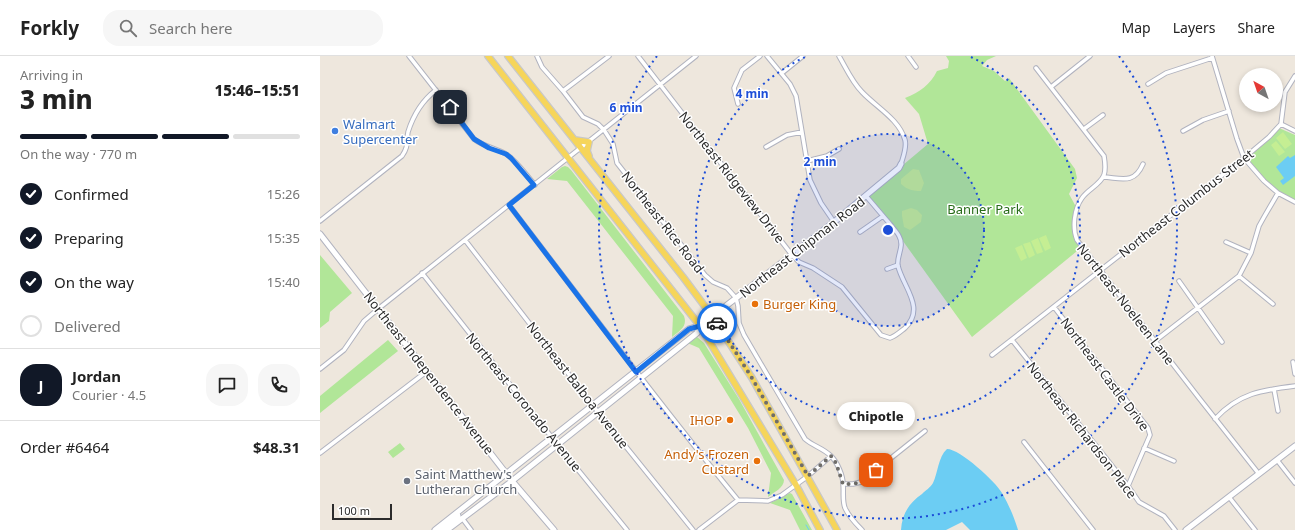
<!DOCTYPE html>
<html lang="en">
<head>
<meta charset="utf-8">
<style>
	:root { --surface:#fff; --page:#f6f6f6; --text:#222; --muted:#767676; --line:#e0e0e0; --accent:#111827 }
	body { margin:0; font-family:"Noto Sans",sans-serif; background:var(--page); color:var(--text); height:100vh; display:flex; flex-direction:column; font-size:15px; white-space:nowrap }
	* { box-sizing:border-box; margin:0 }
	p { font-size:13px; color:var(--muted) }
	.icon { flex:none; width:22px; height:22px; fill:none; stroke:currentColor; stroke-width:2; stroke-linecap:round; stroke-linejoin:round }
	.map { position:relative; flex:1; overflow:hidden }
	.drawer { display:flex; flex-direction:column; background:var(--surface); width:320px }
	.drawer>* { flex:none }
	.needle { width:26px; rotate:320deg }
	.controls { position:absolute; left:919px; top:12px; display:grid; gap:8px }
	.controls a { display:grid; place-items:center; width:44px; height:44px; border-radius:50%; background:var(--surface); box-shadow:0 2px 6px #0003; font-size:20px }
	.scale { position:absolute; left:12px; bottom:10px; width:60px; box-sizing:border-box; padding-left:4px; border:2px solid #2b2b2b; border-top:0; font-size:11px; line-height:14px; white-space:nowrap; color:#2b2b2b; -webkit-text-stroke:3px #fff; paint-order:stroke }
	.pin { position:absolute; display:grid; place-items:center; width:34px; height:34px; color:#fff; margin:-17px; border-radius:8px; box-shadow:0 2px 6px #0006 }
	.courier { position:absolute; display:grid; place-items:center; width:40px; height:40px; margin:-20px; border:3px solid #1a73e8; border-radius:50%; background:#fff; color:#222; box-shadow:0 1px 5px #0007 }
	.bubble { position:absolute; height:28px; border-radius:14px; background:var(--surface); box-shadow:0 2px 6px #0003; font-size:13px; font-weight:800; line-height:28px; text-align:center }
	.summary em { font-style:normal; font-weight:800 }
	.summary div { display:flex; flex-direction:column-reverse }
	.summary { display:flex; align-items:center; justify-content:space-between; height:68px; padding:0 20px }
	h1 { font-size:26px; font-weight:800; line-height:30px }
	.bar { display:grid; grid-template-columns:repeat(4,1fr); gap:6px 4px; align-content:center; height:48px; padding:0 20px }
	.bar i { height:5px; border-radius:3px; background:var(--line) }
	.bar .selected { background:var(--accent) }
	.bar p { grid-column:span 4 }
	.line { display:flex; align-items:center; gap:10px; padding:0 20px; border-top:1px solid var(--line) }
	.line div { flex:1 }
	.round { display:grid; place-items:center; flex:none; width:42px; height:42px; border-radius:16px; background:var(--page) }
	ol { padding:0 20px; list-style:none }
	li { display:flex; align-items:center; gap:12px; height:44px }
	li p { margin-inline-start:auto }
	li .icon { padding:4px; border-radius:50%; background:var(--accent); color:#fff; stroke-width:4 }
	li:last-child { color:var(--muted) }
	li i { width:22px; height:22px; border:2px solid var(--line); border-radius:50% }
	header { display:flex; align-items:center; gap:24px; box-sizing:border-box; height:56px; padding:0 20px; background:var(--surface); border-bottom:1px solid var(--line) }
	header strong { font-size:19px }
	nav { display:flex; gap:22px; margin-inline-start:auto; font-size:14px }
	.search { width:280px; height:36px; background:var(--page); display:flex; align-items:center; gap:10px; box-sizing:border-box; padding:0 14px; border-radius:16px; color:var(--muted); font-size:15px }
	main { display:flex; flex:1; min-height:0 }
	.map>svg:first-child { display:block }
</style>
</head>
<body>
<header>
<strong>Forkly</strong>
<div class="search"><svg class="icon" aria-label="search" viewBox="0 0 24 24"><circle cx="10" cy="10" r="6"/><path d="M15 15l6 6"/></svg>Search here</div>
<nav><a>Map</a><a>Layers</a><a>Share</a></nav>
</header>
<main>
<section class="drawer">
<div class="summary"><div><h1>3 min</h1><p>Arriving in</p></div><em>15:46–15:51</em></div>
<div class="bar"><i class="selected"></i><i class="selected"></i><i class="selected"></i><i></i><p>On the way · 770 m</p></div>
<ol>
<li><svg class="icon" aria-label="check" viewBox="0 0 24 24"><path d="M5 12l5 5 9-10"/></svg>Confirmed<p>15:26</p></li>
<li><svg class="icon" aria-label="check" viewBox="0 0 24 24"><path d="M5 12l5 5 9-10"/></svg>Preparing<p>15:35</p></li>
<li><svg class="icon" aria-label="check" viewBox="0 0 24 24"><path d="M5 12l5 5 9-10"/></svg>On the way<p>15:40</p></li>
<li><i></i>Delivered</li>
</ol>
<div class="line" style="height:72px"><b class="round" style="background:var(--accent);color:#fff">J</b><div><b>Jordan</b><p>Courier · 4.5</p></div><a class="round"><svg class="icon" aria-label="chat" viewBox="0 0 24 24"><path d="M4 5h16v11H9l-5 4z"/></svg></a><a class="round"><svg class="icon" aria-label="phone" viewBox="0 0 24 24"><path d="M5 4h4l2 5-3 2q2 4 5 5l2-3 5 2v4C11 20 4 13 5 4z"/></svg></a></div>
<div class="line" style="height:52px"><div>Order #6464</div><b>$48.31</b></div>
</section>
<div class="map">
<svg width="975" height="474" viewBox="0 0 975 474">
	<rect width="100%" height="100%" fill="#eee7dd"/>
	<path fill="#b1e698" d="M626,0H676L667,4L662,10L674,15L685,25L689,22L755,113L757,122L749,138L755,149L754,177L762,191L652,281L580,181L546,140L608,88L599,58L585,42C600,36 610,29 617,15L628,12L629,5Z
		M959,72L975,79V144C954,134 944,123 929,105L928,101Z
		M245,110L248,111L251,114L364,260C368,271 359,275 352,281L353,260L247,125L227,123L242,111Z
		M0,199L32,237L10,256L9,265L0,272Z
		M373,281H377L384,287L419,343L464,424C464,432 454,436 448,441L451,417L428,372L379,292L365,286Z
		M68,284L78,295L0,357V340Z
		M80,387L85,393L73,402L68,396Z
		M470,437L472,438L492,474H480L470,454L450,447Z"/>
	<path fill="#c5ee93" d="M963,76L972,88L965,93L956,82Z
		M956,85L965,96L959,100L951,89Z
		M593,113L599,114L604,127L601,135C592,135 588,134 581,128V123Z
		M591,152L597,154L602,159L601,166L590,174L584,171L582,160V155Z
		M726,179L731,192L725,195L719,182Z
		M718,182L723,196L717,198L711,185Z
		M710,186L715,199L709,202L703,188Z
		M702,189L707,202L701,205L695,192Z"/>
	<path fill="#6ccdf3" d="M975,99V120L963,129L960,125L964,122L956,111L968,100L970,102Z
		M627,393C640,393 676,426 682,437C689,449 694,461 698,474H650L642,466L626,474H581C582,458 589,447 602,438C606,434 610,432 613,427C618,417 618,401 627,393Z"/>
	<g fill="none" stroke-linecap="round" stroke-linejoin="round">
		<path stroke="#6ccdf3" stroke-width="1" d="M486,469L489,474"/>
		<g stroke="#b1b3bf" stroke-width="5.5">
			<path id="street" d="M89,0L154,83C164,91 176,92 186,98C197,105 206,119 215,129
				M217,0L222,11L243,35L263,61L278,68L284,74L293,88L297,107L385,219L393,226L407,232L416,242L418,250L419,267L424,279L485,383C493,390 503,392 511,400C517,406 523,419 523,428C524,436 522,444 525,452C529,461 536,468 542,474
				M318,0L472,199L479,206L493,212L522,231L561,279L570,282C576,280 580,276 585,272C606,252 583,231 578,210C576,200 585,191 579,180C577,176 573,172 570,168C562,159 554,149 546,140
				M447,0L470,28L476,40L490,124L501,147L514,166
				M519,0C526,12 532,26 542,36C556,51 579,63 585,84C587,92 583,101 581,108
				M588,0L596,11
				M892,0L917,83L924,102L944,125L958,137L975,146
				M716,12L784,100C785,106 786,113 784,119C780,129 768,133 762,142C754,153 752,172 757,184L879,342L939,418
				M462,17L483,0
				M828,28L846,17L892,2
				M731,31L770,0
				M243,35L289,0
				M418,48L414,32L422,14L440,0
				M961,68L975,75
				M764,73L783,59
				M863,75L883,64L909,55
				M446,91L467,79L482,76
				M487,105L507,100L519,93
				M783,121C801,122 814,129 823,108
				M189,149C265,248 339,348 418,444
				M0,165L82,100C89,90 86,86 88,76C93,60 103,44 116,34
				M540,176L563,160
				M145,184L278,356L373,474
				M906,186L931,197
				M567,213L578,209
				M102,217L237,388L307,474
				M919,220L953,248
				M859,225L902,286
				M734,251L828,372L830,379L808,430
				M692,284L808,430L819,446L844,460L855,474
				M835,285L919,220L931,197L939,170L944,161L958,137
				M672,299L924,102L949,81L961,68L965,36L975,20
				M973,306L975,318
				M0,313L24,294L44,265L58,253L376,0
				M954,333L958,355
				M895,363C919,337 942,334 975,330
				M704,386L773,474
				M824,392L854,405
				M0,397L106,316
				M957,404L975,427
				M523,428H533L541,426L605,375
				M909,441L935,474
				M142,462L151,474
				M379,474L418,444L448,445L462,439L488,420L511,400"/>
		</g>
		<g stroke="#b1b3bf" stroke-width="7">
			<path id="secondary" d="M0,178L192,425L234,474
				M115,474L369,273L380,270L514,166L579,112L581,108
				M122,474L138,460L137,457
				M127,474L192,425L377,277L380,270
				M866,474L975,390"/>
		</g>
		<g stroke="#c8c8c8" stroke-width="8">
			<path id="primary" d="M168,0L380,270L476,429L500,474
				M188,0L363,221L392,260L432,322L517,474
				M255,84L269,86L267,95L269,100"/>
		</g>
		<use href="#street" stroke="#fff" stroke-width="3.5"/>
		<use href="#secondary" stroke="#fff" stroke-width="5"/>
		<use href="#primary" stroke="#f6d55a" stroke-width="5.5"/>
	</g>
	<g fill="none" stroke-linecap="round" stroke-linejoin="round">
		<path stroke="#6f6d69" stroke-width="4" stroke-dasharray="0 7.2" d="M397,267L432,322L488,420L511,400L516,407L523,428C540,429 544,424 556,414"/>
		<path stroke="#1a73e8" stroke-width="5" d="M130,51L154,83L169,92L186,98L191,102L214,129L189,149L316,316L369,273L380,270L392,260L397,267"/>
	</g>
	<circle cx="568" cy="174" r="96" fill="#1d4ed8" fill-opacity=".12"/>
	<g fill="none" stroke="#1d4ed8" stroke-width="2" stroke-dasharray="2 4">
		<circle cx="568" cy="174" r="96"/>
		<path d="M651 1A192 192 0 1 1 485 1"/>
		<path d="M799 0A289 289 0 1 1 337 0"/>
	</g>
	<circle fill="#3f7fe0" stroke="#fff" stroke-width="1.5" cx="15" cy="75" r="4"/>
	<g fill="#e8710a" stroke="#fff" stroke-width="1.5">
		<circle cx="435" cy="248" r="4"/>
		<circle cx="410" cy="364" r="4"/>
		<circle cx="437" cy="405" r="4"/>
	</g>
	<circle fill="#6b7280" stroke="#fff" stroke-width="1.5" cx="87" cy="425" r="4"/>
	<g text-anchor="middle" stroke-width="3" stroke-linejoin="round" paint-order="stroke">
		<g font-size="13" fill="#366cbe" stroke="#fff" text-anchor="start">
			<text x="23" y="73">Walmart<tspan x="23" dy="15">Supercenter</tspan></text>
		</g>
		<g font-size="13" fill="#2b2b2b" stroke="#fff">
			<text transform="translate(412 121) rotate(52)" y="5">Northeast Ridgeview Drive</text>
			<text transform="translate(866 147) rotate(-38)" y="5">Northeast Columbus Street</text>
			<text transform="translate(343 166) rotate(52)" y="5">Northeast Rice Road</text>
			<text transform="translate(482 191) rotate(-38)" y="5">Northeast Chipman Road</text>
			<text transform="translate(806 248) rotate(52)" y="5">Northeast Noeleen Lane</text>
			<text transform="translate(109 317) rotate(52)" y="5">Northeast Independence Avenue</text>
			<text transform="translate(785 318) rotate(53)" y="5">Northeast Castle Drive</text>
			<text transform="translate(258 329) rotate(52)" y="5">Northeast Balboa Avenue</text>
			<text transform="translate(204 346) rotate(51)" y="5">Northeast Coronado Avenue</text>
			<text transform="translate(762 374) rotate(52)" y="5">Northeast Richardson Place</text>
		</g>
		<g font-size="13" fill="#276c18" stroke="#fff">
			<text x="665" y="158">Banner Park</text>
		</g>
		<g font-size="13" fill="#c56008" stroke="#fff" text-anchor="end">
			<text x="443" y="253" text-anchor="start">Burger King</text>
			<text x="402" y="369">IHOP</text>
			<text x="429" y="403">Andy's Frozen<tspan x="429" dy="15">Custard</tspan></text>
		</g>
		<g font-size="13" fill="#5b616d" stroke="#fff" text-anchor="start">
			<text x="95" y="423">Saint Matthew's<tspan x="95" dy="15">Lutheran Church</tspan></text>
		</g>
	</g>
	<circle cx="568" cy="174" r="6" fill="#1d4ed8" stroke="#fff" stroke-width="2"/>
	<g font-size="12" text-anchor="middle" font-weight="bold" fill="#1d4ed8" stroke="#fff" stroke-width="3" stroke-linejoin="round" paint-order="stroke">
		<text x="432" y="42">4 min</text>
		<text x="306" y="56">6 min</text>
		<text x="500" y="110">2 min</text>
	</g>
</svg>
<div class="controls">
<a><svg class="needle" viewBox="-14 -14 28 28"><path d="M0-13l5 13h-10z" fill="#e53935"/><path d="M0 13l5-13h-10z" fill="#767676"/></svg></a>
</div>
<div class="scale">100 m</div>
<div class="pin" style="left:556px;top:414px;background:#ea580c"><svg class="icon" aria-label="bag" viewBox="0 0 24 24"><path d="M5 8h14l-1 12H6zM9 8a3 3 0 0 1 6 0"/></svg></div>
<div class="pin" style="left:130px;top:51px;background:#1f2937"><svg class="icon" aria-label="home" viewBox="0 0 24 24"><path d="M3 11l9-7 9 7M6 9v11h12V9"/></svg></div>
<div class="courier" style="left:397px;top:267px"><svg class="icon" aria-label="car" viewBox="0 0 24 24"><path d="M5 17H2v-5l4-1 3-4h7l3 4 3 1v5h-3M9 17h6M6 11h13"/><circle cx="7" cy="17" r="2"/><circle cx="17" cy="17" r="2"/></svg></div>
<div class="bubble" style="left:517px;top:346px;width:78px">Chipotle</div>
</div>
</main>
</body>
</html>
